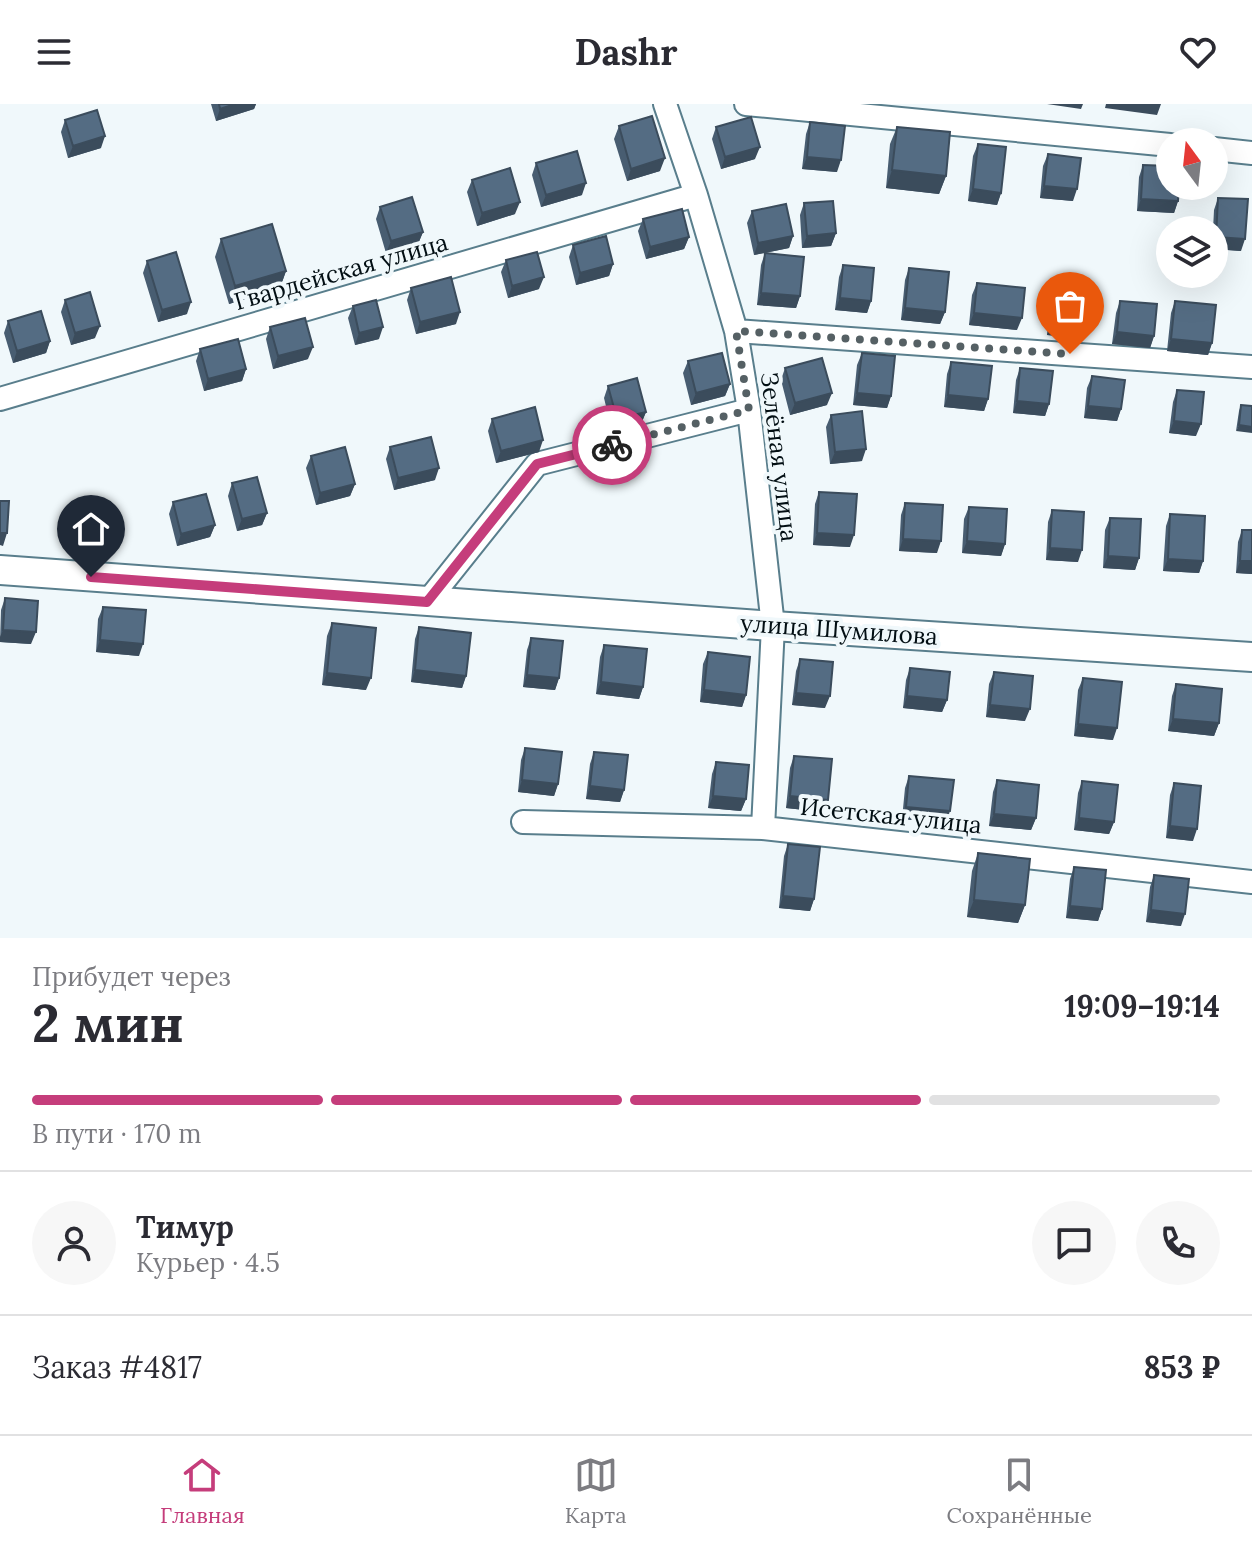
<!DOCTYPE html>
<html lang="ru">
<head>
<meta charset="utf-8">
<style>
	:root { --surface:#fff; --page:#f7f7f7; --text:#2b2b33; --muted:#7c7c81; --line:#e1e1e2; --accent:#c53d7b }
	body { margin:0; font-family:Lora,serif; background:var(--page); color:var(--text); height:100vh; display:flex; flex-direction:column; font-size:30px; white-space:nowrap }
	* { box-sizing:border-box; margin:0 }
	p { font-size:26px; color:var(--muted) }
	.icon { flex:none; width:44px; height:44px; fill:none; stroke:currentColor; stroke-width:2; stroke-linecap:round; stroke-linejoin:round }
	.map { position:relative; height:834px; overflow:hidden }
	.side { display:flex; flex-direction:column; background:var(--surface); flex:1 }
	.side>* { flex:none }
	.needle { width:52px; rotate:345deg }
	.tools { position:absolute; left:1156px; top:24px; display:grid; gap:16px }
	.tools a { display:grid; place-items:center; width:72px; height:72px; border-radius:50%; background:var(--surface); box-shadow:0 8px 32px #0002; font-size:40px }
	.pin { position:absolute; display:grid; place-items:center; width:68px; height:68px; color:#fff; margin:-82px -34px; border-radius:50% 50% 50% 0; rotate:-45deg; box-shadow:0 0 8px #0007 }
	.pin .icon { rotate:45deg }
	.courier { position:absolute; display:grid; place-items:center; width:80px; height:80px; margin:-40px; border:6px solid #c53d7b; border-radius:50%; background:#fff; color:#222; box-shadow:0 2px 10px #0007 }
	.summary em { font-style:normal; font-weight:700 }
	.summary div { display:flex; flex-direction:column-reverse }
	.summary { display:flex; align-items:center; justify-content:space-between; height:136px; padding:0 32px }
	h1 { font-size:52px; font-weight:700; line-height:60px }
	.bar { display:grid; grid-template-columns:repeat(4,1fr); gap:12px 8px; align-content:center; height:96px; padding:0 32px }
	.bar i { height:10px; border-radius:6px; background:var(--line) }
	.bar .current { background:var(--accent) }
	.bar p { grid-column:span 4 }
	.line { display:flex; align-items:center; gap:20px; padding:0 32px; border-top:2px solid var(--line) }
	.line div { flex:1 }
	.round { display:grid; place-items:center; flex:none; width:84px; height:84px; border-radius:42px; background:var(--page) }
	header { display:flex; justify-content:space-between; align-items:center; height:104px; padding:0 32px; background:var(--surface); font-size:36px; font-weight:700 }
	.dock { display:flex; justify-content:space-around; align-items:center; height:112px; border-top:2px solid var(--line); background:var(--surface); font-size:22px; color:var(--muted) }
	.dock a { display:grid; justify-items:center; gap:4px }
	.dock .current { color:var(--accent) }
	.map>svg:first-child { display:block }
</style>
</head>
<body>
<header><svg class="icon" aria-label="menu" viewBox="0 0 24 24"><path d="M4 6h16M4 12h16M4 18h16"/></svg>Dashr<svg class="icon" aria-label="heart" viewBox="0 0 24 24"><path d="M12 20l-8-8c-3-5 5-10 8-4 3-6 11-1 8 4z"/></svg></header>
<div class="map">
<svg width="1252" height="834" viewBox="0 0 1252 834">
	<rect width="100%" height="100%" fill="#f0f8fb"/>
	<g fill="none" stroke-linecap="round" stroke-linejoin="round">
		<g stroke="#597e8c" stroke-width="26">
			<path id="minor" d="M665,0L696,91L736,227L749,306L773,522L763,724
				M746,0L1170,41
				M1214,45L1252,49
				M736,227L1252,263
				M0,295L696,91
				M427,498L537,360L749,306
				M523,718L763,724L1252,778"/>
		</g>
		<g stroke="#597e8c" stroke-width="32">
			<path id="tertiary" d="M0,466L773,522L1252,553"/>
		</g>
		<use href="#minor" stroke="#fff" stroke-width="22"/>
		<use href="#tertiary" stroke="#fff" stroke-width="28"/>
	</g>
	<path fill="#485d71" d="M211,0H256L254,5L216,17Z
		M65,16L101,44L68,54L61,28Z
		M810,18L837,68L802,65L806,30Z
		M619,22L660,67L627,77L614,35Z
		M716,23L755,55L721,65L712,35Z
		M897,23L946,72L939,90L886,84L890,40Z
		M978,40L1001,89L997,101L968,97L973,52Z
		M1048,50L1073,97L1040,94L1043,62Z
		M536,59L582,91L541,103L532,71Z
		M1143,61L1178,97L1174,109L1137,107L1139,73Z
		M472,76L515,110L477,122L467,88Z
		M1218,94L1241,147L1214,145V126H1213L1214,106Z
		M804,99L836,129L831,142L802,144L800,111Z
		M380,103L423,128L418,140L386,149L376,115Z
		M752,107L793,132L789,144L754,151L747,119Z
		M643,115L689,133L684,145L646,155L638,127Z
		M221,135L286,167L280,184L229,200L215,153Z
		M573,141L613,160L609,172L576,181L569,153Z
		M765,149L800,192L796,204L757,201L761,161Z
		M506,156L539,185L508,194L501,168Z
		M147,157L187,210L158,218L143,169Z
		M843,161L871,197L867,209L835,206L839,173Z
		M909,164L945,208L940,220L901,216L905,176Z
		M977,179L1017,226L969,221L972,191Z
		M1055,182L1086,222L1082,234L1047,231L1051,194Z
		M411,184L456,220L416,230L407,196Z
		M65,196L95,234L71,241L61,208Z
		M1120,197L1154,232L1150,244L1112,240L1116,209Z
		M1175,197L1212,239L1208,251L1167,247L1171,209Z
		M353,202L379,235L355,241L348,214Z
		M8,217L50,237L46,249L13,259L4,229Z
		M270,223L308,255L273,265L266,235Z
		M200,245L246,265L242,277L204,287L196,257Z
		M862,249L891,292L887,304L853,301L857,261Z
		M688,257L730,280L725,292L691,301L683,269Z
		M951,258L988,295L984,307L944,303L947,270Z
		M785,264L827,301L790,311L781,276Z
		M1020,264L1049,300L1045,312L1013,309L1016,276Z
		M1092,272L1121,305L1117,317L1084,314L1087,284Z
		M608,282L646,308L641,320L612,327L604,294Z
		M1177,286L1196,332L1169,329L1173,298Z
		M1241,301L1252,302L1236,327L1239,307Z
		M831,311L862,357L830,360L826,323Z
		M492,315L539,348L496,359L488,327Z
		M390,343L435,376L394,386L386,355Z
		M311,352L355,380L350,392L316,401L306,364Z
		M232,379L267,409L262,421L237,427L228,392Z
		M819,388L850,443L813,441L815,400Z
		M173,398L215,421L210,433L177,442L169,410Z
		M905,399L937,449L899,447L901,411Z
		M79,401L106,453L72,451L75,413Z
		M969,403L1005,440L1001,452L962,449L964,415Z
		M1052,406L1078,458L1046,456L1048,418Z
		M1170,410L1203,457L1199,469L1163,467L1166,422Z
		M1110,414L1139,454L1135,466L1103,464L1105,426Z
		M1242,426H1252V470L1236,469L1238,438Z
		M5,494L31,540L0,538L1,506Z
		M103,503L139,552L96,548L98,515Z
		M332,519L366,586L322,581L327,532Z
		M419,523L466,572L462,584L411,578L415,535Z
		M531,534L559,574L555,586L523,583L527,546Z
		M604,541L643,583L639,595L596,590L600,553Z
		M708,548L746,591L742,603L700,598L703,560Z
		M800,555L825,604L792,601L796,567Z
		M910,564L947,596L942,608L903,604L906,576Z
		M994,568L1025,617L986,613L989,580Z
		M1083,574L1113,636L1074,632L1078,586Z
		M1176,580L1219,619L1214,632L1168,627L1172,592Z
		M525,644L558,680L554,692L518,688L521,656Z
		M594,648L624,686L620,698L586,695L590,660Z
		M794,652L828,696L823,708L786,704L790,664Z
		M716,658L746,695L741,707L708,704L712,670Z
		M909,672L946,719L902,715L905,684Z
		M997,676L1036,714L1031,726L989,722L993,688Z
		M1082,677L1114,718L1109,730L1074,726L1078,689Z
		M1174,679L1193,737L1166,734L1170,691Z
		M788,740L814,795L810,807L779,804L784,752Z
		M978,749L1025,801L1018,819L967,813L972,767Z
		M1074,763L1102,805L1098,817L1066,814L1070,775Z
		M1154,771L1181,822L1146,818L1150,783Z"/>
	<path fill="#3b4c5c" d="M235,0H256L254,5L216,17L220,5Z
		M1047,0H1083L1081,5Z
		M1106,0H1161L1157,11L1105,4Z
		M105,32L101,44L68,54L73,42Z
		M760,43L755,55L721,65L725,53Z
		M807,53L841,56L837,68L802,65Z
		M665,54L660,67L627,77L631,65Z
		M892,66L946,72L939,90L886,84Z
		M586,79L582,91L541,103L546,91Z
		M1044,82L1077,85L1073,97L1040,94Z
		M973,85L1001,89L997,101L968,97Z
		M1141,95L1178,97L1174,109L1137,107Z
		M520,98L515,110L477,122L482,109Z
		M423,128L418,140L386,149L391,137Z
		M836,129L831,142L802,144L807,132Z
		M793,132L789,144L754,151L758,139Z
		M689,133L684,145L646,155L650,143Z
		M1216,133L1245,135L1241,147L1214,145V138Z
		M613,160L609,172L576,181L580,169Z
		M286,167L280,184L229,200L235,182Z
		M544,173L539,185L508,194L512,182Z
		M761,189L800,192L796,204L757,201Z
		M840,194L871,197L867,209L835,206Z
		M191,198L187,210L158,218L162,206Z
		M905,204L945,208L940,220L901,216Z
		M460,208L456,220L416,230L420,218Z
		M974,209L1022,214L1017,226L969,221Z
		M1051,219L1086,222L1082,234L1047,231Z
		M100,222L95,234L71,241L75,229Z
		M383,223L379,235L355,241L359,229Z
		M1117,228L1154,232L1150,244L1112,240Z
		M1171,235L1212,239L1208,251L1167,247Z
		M50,237L46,249L13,259L17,247Z
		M313,243L308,255L273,265L278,252Z
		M246,265L242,277L204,287L208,275Z
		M730,280L725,292L691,301L696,289Z
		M832,289L827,301L790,311L795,299Z
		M857,289L891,292L887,304L853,301Z
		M948,291L988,295L984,307L944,303Z
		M1017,297L1049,300L1045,312L1013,309Z
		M1088,302L1121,305L1117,317L1084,314Z
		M646,308L641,320L612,327L617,315Z
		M1174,317L1201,320L1196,332L1169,329Z
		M1239,321L1252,323V329L1236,327Z
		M543,336L539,348L496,359L501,347Z
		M866,345L862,357L830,360L835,348Z
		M439,364L435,376L394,386L398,374Z
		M355,380L350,392L316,401L320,389Z
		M267,409L262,421L237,427L242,415Z
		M215,421L210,433L177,442L181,430Z
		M0,429H7L3,442L0,441Z
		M817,429L854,431L850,443L813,441Z
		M903,435L941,437L937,449L899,447Z
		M967,437L1005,440L1001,452L962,449Z
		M77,439L111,441L106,453L72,451Z
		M1050,444L1082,446L1078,458L1046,456Z
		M1108,452L1139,454L1135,466L1103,464Z
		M1168,455L1203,457L1199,469L1163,467Z
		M1240,457H1252V470L1236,469Z
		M3,526L36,528L31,540L0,538V533Z
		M100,536L143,540L139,552L96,548Z
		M415,566L466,572L462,584L411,578Z
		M327,569L371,574L366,586L322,581Z
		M527,571L559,574L555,586L523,583Z
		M601,578L643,583L639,595L596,590Z
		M704,586L746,591L742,603L700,598Z
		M796,589L830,592L825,604L792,601Z
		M907,592L947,596L942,608L903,604Z
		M990,601L1030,605L1025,617L986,613Z
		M1173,615L1219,619L1214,632L1168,627Z
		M1078,620L1117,624L1113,636L1074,632Z
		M522,676L558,680L554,692L518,688Z
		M590,682L624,686L620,698L586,695Z
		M713,692L746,695L741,707L708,704Z
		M790,692L828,696L823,708L786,704Z
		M906,703L950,707L946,719L902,715Z
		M994,710L1036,714L1031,726L989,722Z
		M1079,714L1114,718L1109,730L1074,726Z
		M1170,722L1197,725L1193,737L1166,734Z
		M783,792L814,795L810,807L779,804Z
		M974,796L1025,801L1018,819L967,813Z
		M1070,802L1102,805L1098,817L1066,814Z
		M1151,806L1185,810L1181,822L1146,818Z"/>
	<path fill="#546c83" stroke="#3b4c5c" stroke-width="2" d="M219,0H235L220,5Z
		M97,6L105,32L73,42L65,16Z
		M652,12L665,54L631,65L619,22Z
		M751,13L760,43L725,53L716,23Z
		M810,18L845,22L841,56L807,53Z
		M897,23L950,28L946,72L892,66Z
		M978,40L1006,43L1001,89L973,85Z
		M577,47L586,79L546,91L536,59Z
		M1048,50L1081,54L1077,85L1044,82Z
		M1143,61L1170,62V82H1179L1178,97L1141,95Z
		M510,64L520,98L482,109L472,76Z
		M412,93L423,128L391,137L380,103Z
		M1218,94L1248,95L1245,135L1216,133Z
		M833,97L836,129L807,132L804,99Z
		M786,100L793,132L758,139L752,107Z
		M682,105L689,133L650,143L643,115Z
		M272,120L286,167L235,182L221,135Z
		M606,132L613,160L580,169L573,141Z
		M176,148L191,198L162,206L147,157Z
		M537,148L544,173L512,182L506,156Z
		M765,149L804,153L800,192L761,189Z
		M843,161L874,164L871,197L840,194Z
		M909,164L949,168L945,208L905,204Z
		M451,173L460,208L420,218L411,184Z
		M977,179L1025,184L1022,214L974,209Z
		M1055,182L1090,185L1086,222L1051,219Z
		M90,188L100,222L75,229L65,196Z
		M376,196L383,223L359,229L353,202Z
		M1120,197L1157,200L1154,232L1117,228Z
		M1175,197L1216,201L1212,239L1171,235Z
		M41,207L50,237L17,247L8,217Z
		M305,214L313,243L278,252L270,223Z
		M238,235L246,265L208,275L200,245Z
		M722,249L730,280L696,289L688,257Z
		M862,249L895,252L891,292L857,289Z
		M822,254L832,289L795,299L785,264Z
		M951,258L992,262L988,295L948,291Z
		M1020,264L1053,267L1049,300L1017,297Z
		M1092,272L1125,276L1121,305L1088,302Z
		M637,274L646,308L617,315L608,282Z
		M1177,286L1204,288L1201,320L1174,317Z
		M1241,301L1252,302V323L1239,321Z
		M535,303L543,336L501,347L492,315Z
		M862,307L866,345L835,348L831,311Z
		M431,333L439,364L398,374L390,343Z
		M345,343L355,380L320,389L311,352Z
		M257,373L267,409L242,415L232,379Z
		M819,388L857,390L854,431L817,429Z
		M206,390L215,421L181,430L173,398Z
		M0,397H9L7,429H0Z
		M905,399L943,401L941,437L903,435Z
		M79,401L113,403L111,441L77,439Z
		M969,403L1007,405L1005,440L967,437Z
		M1052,406L1084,408L1082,446L1050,444Z
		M1170,410L1205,412L1203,457L1168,455Z
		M1110,414L1141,415L1139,454L1108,452Z
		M1242,426H1252V457H1240Z
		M5,494L38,497L36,528L3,526Z
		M103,503L146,506L143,540L100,536Z
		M332,519L376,524L371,574L327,569Z
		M419,523L471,529L466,572L415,566Z
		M531,534L563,537L559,574L527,571Z
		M604,541L647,545L643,583L601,578Z
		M708,548L750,553L746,591L704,586Z
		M800,555L833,558L830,592L796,589Z
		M910,564L950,568L947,596L907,592Z
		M994,568L1033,572L1030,605L990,601Z
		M1083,574L1122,578L1117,624L1078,620Z
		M1176,580L1222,585L1219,619L1173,615Z
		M525,644L562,648L558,680L522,676Z
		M594,648L628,651L624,686L590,682Z
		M794,652L832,655L828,696L790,692Z
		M716,658L749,661L746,695L713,692Z
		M909,672L954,676L950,707L906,703Z
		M997,676L1039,681L1036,714L994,710Z
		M1082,677L1118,681L1114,718L1079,714Z
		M1174,679L1201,682L1197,725L1170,722Z
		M788,740L820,743L814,795L783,792Z
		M978,749L1030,755L1025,801L974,796Z
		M1074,763L1106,766L1102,805L1070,802Z
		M1154,771L1189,775L1185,810L1151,806Z"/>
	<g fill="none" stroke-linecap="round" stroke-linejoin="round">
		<path stroke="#556064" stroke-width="8" stroke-dasharray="0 14.4" d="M612,341L749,306L736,227L1070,250"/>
		<path stroke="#c53d7b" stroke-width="10" d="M91,473L427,498L537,360L612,341"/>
	</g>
	<g text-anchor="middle" stroke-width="8" stroke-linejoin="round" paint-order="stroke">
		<g font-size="24" fill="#020e13" stroke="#f0f8fb">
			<text transform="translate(341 168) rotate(-16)" y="8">Гвардейская улица</text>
			<text transform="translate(779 353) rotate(83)" y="8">Зелёная улица</text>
			<text transform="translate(839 526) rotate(4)" y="8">улица Шумилова</text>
			<text transform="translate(891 712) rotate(6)" y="8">Исетская улица</text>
		</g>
	</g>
</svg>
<div class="tools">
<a><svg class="needle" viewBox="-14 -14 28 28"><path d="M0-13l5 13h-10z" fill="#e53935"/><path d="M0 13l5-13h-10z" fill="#7c7c81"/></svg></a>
<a><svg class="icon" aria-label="layers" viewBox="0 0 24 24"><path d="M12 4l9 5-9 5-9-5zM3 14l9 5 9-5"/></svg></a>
</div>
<div class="pin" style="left:1070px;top:250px;background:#ea580c"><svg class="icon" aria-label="bag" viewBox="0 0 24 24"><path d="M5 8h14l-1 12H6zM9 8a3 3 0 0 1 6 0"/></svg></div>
<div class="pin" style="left:91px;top:473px;background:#1f2937"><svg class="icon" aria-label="home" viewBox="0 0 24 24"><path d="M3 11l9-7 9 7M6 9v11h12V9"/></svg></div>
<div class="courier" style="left:612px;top:341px"><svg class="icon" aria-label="bike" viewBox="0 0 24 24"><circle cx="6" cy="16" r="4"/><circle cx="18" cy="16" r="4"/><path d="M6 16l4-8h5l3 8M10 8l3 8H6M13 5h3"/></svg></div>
</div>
<section class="side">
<div class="summary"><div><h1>2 мин</h1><p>Прибудет через</p></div><em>19:09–19:14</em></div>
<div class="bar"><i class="current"></i><i class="current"></i><i class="current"></i><i></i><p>В пути · 170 m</p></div>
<div class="line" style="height:144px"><a class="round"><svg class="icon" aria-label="person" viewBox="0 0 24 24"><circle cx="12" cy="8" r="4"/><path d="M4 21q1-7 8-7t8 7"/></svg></a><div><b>Тимур</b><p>Курьер · 4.5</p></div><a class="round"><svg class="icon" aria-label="chat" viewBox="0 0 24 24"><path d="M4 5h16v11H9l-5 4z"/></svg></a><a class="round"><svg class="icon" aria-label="phone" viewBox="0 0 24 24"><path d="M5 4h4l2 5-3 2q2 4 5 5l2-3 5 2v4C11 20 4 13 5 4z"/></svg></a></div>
<div class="line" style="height:104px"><div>Заказ #4817</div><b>853 ₽</b></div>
</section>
<nav class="dock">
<a class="current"><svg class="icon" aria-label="home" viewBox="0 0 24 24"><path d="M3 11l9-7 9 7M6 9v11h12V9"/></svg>Главная</a>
<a><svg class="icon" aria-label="map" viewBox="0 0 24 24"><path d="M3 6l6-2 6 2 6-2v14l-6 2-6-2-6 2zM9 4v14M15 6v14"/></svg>Карта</a>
<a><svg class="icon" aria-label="saved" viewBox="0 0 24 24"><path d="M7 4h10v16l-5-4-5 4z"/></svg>Сохранённые</a>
</nav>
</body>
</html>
